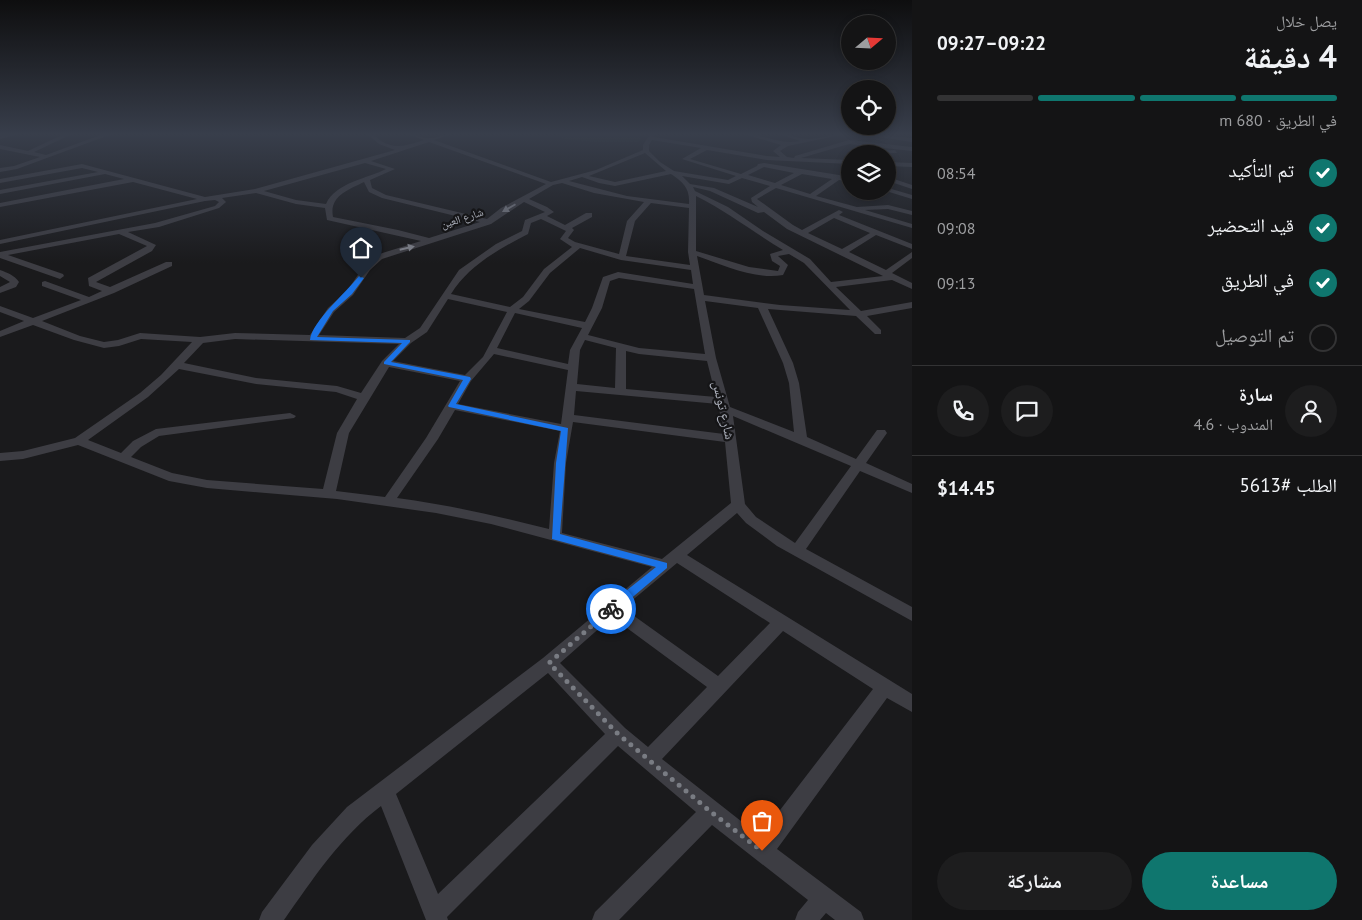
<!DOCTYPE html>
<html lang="ar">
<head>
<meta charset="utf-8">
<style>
	:root { --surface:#141415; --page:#1d1d1e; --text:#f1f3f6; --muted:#9d9ea0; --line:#333334; --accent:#0f766e }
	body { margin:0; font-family:"PT Sans","Noto Naskh Arabic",sans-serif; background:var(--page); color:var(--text); direction:rtl; height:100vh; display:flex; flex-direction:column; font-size:19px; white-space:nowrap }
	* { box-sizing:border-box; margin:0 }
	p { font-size:16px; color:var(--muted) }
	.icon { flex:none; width:28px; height:28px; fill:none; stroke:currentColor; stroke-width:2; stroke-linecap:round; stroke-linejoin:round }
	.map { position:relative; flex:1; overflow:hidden; direction:ltr }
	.panel { display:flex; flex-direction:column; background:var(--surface); width:450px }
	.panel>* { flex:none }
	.needle { width:32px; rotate:71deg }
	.controls { position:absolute; left:841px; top:15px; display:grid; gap:10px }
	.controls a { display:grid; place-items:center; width:55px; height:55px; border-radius:50%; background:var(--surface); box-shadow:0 2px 8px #0003,0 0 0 1px var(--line); font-size:25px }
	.pin { position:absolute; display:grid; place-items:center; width:42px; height:42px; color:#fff; margin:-51px -21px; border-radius:50% 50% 50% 0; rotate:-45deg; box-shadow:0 0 5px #0007 }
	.pin .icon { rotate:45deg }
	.courier { position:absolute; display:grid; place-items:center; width:50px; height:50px; margin:-25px; border:4px solid #1a73e8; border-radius:50%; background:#fff; color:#222; box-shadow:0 1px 6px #0007 }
	.head em { font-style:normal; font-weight:700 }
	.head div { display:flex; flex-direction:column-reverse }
	.head { display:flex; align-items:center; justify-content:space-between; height:85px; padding:0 25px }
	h1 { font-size:32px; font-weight:700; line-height:38px }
	.bar { display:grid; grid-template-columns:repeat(4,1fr); gap:8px 5px; align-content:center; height:60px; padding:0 25px }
	.bar i { height:6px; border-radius:4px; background:var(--line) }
	.bar .selected { background:var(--accent) }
	.bar p { grid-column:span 4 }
	.line { display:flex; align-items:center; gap:12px; padding:0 25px; border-top:1px solid var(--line) }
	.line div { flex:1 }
	.round { display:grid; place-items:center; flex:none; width:52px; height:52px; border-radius:26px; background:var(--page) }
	ol { padding:0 25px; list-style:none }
	li { display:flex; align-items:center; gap:15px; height:55px }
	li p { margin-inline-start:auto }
	li .icon { padding:5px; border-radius:50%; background:var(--accent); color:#fff; stroke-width:4 }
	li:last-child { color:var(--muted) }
	li i { width:28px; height:28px; border:2px solid var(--line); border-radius:50% }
	.cta { display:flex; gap:10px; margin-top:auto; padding:10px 25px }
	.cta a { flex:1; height:58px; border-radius:30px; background:var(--accent); color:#fff; font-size:20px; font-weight:700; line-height:58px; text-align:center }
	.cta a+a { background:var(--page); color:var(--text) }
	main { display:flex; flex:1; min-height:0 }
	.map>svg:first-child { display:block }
</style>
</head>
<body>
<main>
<section class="panel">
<div class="head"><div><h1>4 دقيقة</h1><p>يصل خلال</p></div><em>09:22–09:27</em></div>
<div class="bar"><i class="selected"></i><i class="selected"></i><i class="selected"></i><i></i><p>في الطريق · 680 m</p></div>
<ol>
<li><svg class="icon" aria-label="check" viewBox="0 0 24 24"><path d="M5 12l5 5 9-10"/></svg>تم التأكيد<p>08:54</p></li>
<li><svg class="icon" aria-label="check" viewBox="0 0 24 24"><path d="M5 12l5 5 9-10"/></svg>قيد التحضير<p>09:08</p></li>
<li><svg class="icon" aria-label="check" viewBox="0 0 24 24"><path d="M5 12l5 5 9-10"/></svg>في الطريق<p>09:13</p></li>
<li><i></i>تم التوصيل</li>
</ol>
<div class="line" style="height:90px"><a class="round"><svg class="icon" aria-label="person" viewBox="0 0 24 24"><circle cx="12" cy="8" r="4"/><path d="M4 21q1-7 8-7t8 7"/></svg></a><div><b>سارة</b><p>المندوب · 4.6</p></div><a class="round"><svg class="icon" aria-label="chat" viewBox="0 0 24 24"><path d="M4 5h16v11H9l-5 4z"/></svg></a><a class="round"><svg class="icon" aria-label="phone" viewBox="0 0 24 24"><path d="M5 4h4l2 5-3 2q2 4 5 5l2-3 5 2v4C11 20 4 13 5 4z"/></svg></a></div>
<div class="line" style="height:65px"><div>الطلب #5613</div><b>$14.45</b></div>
<div class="cta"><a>مساعدة</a><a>مشاركة</a></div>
</section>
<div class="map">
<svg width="912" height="920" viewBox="0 0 912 920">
	<rect width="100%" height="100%" fill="#1a1a1c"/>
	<path fill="#212a23" d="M563,134H643L638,142C610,141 585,144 557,137Z"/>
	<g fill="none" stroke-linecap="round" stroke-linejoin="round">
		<path fill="#3d3d43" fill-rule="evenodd" d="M17,134L16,135L0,139V135Z
			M64,134H72L34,152L46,155L103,134H112L17,169L0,172V168L14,166L40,157L0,149V145L28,151Z
			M367,134C374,134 376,137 381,141C396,150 408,145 424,140L408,134C416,134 423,139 430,138C437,138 444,134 452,134L434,140L551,182L596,170L643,150V145L650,134H656L654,137L767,156L780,157L773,151L781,145L744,134C765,134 779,145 800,141L779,134C789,134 799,139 808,139C820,139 832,134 845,134L788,146L780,151L787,157L794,158L795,156L849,140L912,147V151L849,144L801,158L850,160V164L767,160L707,150L690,159L741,174L757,166L758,164L764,163L839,175L850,178V182L839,180L816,196L857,207L888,205L912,211V215L888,209L865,210L912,224V228L776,188L757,199L793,225L802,230L839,210L843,212L839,215L912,244V249L876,235L849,252L886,270L912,252V258L892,273L912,283V289L892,280L836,287L861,311L912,302V308L867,316L881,330V334H875L856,316L768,309L793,363L799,383L807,437L856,459L877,430H885L887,433L866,463L912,484V493L860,471L806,549L912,607V621L777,546L746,523L737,513L687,555L912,694V712L887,698L777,849L861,912L864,920H835L826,913L820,920H795L798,912L808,900L712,825L619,920H592L595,912L696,812L618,746L447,917L448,920H426L381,806C340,837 313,879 284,920H259L262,912L312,845L347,807L543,658L652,567L491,524L436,513L337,499L207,488L169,481L78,445L23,459L0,461V453L23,451L75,438L140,393L161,375L192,342L141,339L119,346L104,348L74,340L33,325L0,337V331L24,321L0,312V306L33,318L81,300L42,286V282L45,281L89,297L102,291L89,286L88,278L147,246L119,234L8,255L63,274L64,276L60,279L0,258V252L155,223L215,206L219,202L215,200L205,201L0,244V240L197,199L133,182L0,207V203L124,179L105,174L0,194V190L98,172L82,168L0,183V179L82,164L205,197L255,189L395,150L379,144ZM652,140L701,148L682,159L736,176L728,180L674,171L660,162L649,151V145ZM429,142L546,184L501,208L487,219L386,195L372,188L370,180L395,169L371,161ZM645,153L666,171L615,182L589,176ZM365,163L386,169C367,179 336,182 326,204L296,200L264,191ZM764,167L794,173L775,183L748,175ZM671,174C683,182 690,188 689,204L627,196L569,181L582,177L599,183L615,186ZM802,174L832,179L810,194L781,185ZM682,176L729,184L742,178L770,186L751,198L752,202L758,207L714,188L690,184ZM364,182L369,192L382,198L480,222L429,238L398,230L333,217C329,196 348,190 364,182ZM562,183L594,193L644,202L627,221L619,254L575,242L568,238L574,230L572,228L592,217V213H586L565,225L547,216L554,212L547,207L529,199L553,185ZM693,187L710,191L758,213L764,212L787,229L883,276L831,282L810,259L763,231L728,207L695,191ZM256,193L296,204L325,208L327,220L421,241L376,255L364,266L347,291L328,308L310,335L235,333L200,337L140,333L118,340L104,342L80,336L42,321L114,293L172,266V262H166L110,287L96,282L152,251L156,245L128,232L159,227L219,208L226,202L222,198ZM696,196C728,212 753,232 783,250L770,254L772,261L780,266L778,271L749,267L696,251ZM524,202L545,212L525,220L522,231L496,244L459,270L420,328L405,338L319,335L334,312L353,295L370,270L382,259L491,224ZM651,203L689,208L688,252L690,265L626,256L635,221ZM834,218L870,233L842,249L808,233ZM541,219L566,231L560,239L572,247L544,269L523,297L510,307L451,294C468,266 499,249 528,234L531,223ZM580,248L621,260L691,270L693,284L618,272L603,277L592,308L585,322L519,309L529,301L550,273ZM789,254L804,263L850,310L780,305L704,295L697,256C723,265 755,280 783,275L788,265L778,256ZM619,278L694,289L705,354L639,348L588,335L602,308L610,281ZM448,299L507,312L483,357L465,375L393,361L411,343L427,332ZM705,301L758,308L783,363L789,383L794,432L730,407L716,358ZM515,313L582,328L570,350L568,364L497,348ZM235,339L399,344L382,361L361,393L337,386L256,378L184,363L203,343ZM585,340L616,348L615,388L577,384L580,350ZM626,351L639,354L707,361L716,397L626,389ZM494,354L568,370L561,424L458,404L471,381ZM389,367L460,381L426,438L385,497L336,491L349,433ZM179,369L256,384L336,392L357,399L337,433L323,489L207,480L172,473L131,457L141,447L159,436L294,418L296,416L290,413L156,429L133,441L121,453L88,440L148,397ZM576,391L718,404L724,434L574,415ZM455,410L560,431L554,463L549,529C498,516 449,505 397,498L438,439ZM733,416L851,466L795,543L756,517L745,504ZM573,422L725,442L731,503L662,559L562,533L566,463ZM677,563L770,623L718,676L623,608ZM612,617L707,687L648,747L625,728L560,663ZM783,631L873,689L760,836L662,759ZM548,673L605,734L438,894L396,794Z
			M869,134L912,138V142L872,136Z
			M895,150L897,153L865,154L868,152Z
			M888,162L912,163V167L888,166Z
			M888,177L912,185V189L888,181Z
			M888,188L912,195V199L886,191Z
			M0,270C8,273 14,275 19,282L16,287L0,293V287L10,282L0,276Z"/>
	</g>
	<defs><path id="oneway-solid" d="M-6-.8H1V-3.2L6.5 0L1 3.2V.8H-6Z" transform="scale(1.25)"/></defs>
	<g fill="#80828b">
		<use href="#oneway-solid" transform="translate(509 208) rotate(150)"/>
		<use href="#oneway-solid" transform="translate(407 248) rotate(-13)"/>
	</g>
	<linearGradient id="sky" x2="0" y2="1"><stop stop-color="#0e0e0f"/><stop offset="0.51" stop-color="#383e4b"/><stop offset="1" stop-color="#383e4b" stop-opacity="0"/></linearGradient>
	<rect width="912" height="263" fill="url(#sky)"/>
	<path fill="#1a73e8" d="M359,276L364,278L352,294L333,311L317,337L410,340V342L391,362L470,377L471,379L456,404L568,428L560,534L667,563V568L615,612H607V606L656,567L552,539L556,463L561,431L449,407L448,406L463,380L384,364V362L402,343L310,340C312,321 346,293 359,276Z"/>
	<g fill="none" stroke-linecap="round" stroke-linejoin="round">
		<path stroke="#797c83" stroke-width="5" stroke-dasharray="0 9" d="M611,609L549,663L618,734L711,812L762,851"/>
	</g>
	<g text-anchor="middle" stroke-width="4.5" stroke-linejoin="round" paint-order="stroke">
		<g font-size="11" fill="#acb0bb" stroke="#151517">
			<text transform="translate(462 218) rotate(-18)" y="4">شارع العين</text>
		</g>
		<g font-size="14" fill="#acb0bb" stroke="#151517">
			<text transform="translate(724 410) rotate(77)" y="5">شارع تونس</text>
		</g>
	</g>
</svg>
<div class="controls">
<a><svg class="needle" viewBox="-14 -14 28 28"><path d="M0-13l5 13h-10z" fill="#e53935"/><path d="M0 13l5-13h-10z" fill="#9d9ea0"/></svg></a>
<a><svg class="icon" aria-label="locate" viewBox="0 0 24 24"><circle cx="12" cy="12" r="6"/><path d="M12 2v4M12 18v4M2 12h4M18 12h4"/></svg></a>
<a><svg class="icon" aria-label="layers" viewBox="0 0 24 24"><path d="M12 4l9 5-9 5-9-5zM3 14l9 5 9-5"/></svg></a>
</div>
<div class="pin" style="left:762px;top:851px;background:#ea580c"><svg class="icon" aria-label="bag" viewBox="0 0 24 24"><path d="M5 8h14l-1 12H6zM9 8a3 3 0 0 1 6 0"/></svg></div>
<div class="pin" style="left:361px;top:278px;background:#1f2937"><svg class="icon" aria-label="home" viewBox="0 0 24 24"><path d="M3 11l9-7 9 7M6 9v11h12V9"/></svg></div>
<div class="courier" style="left:611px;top:609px"><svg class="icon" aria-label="bike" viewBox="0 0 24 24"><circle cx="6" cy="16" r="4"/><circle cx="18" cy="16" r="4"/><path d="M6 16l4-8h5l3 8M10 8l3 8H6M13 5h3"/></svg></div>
</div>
</main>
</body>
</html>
